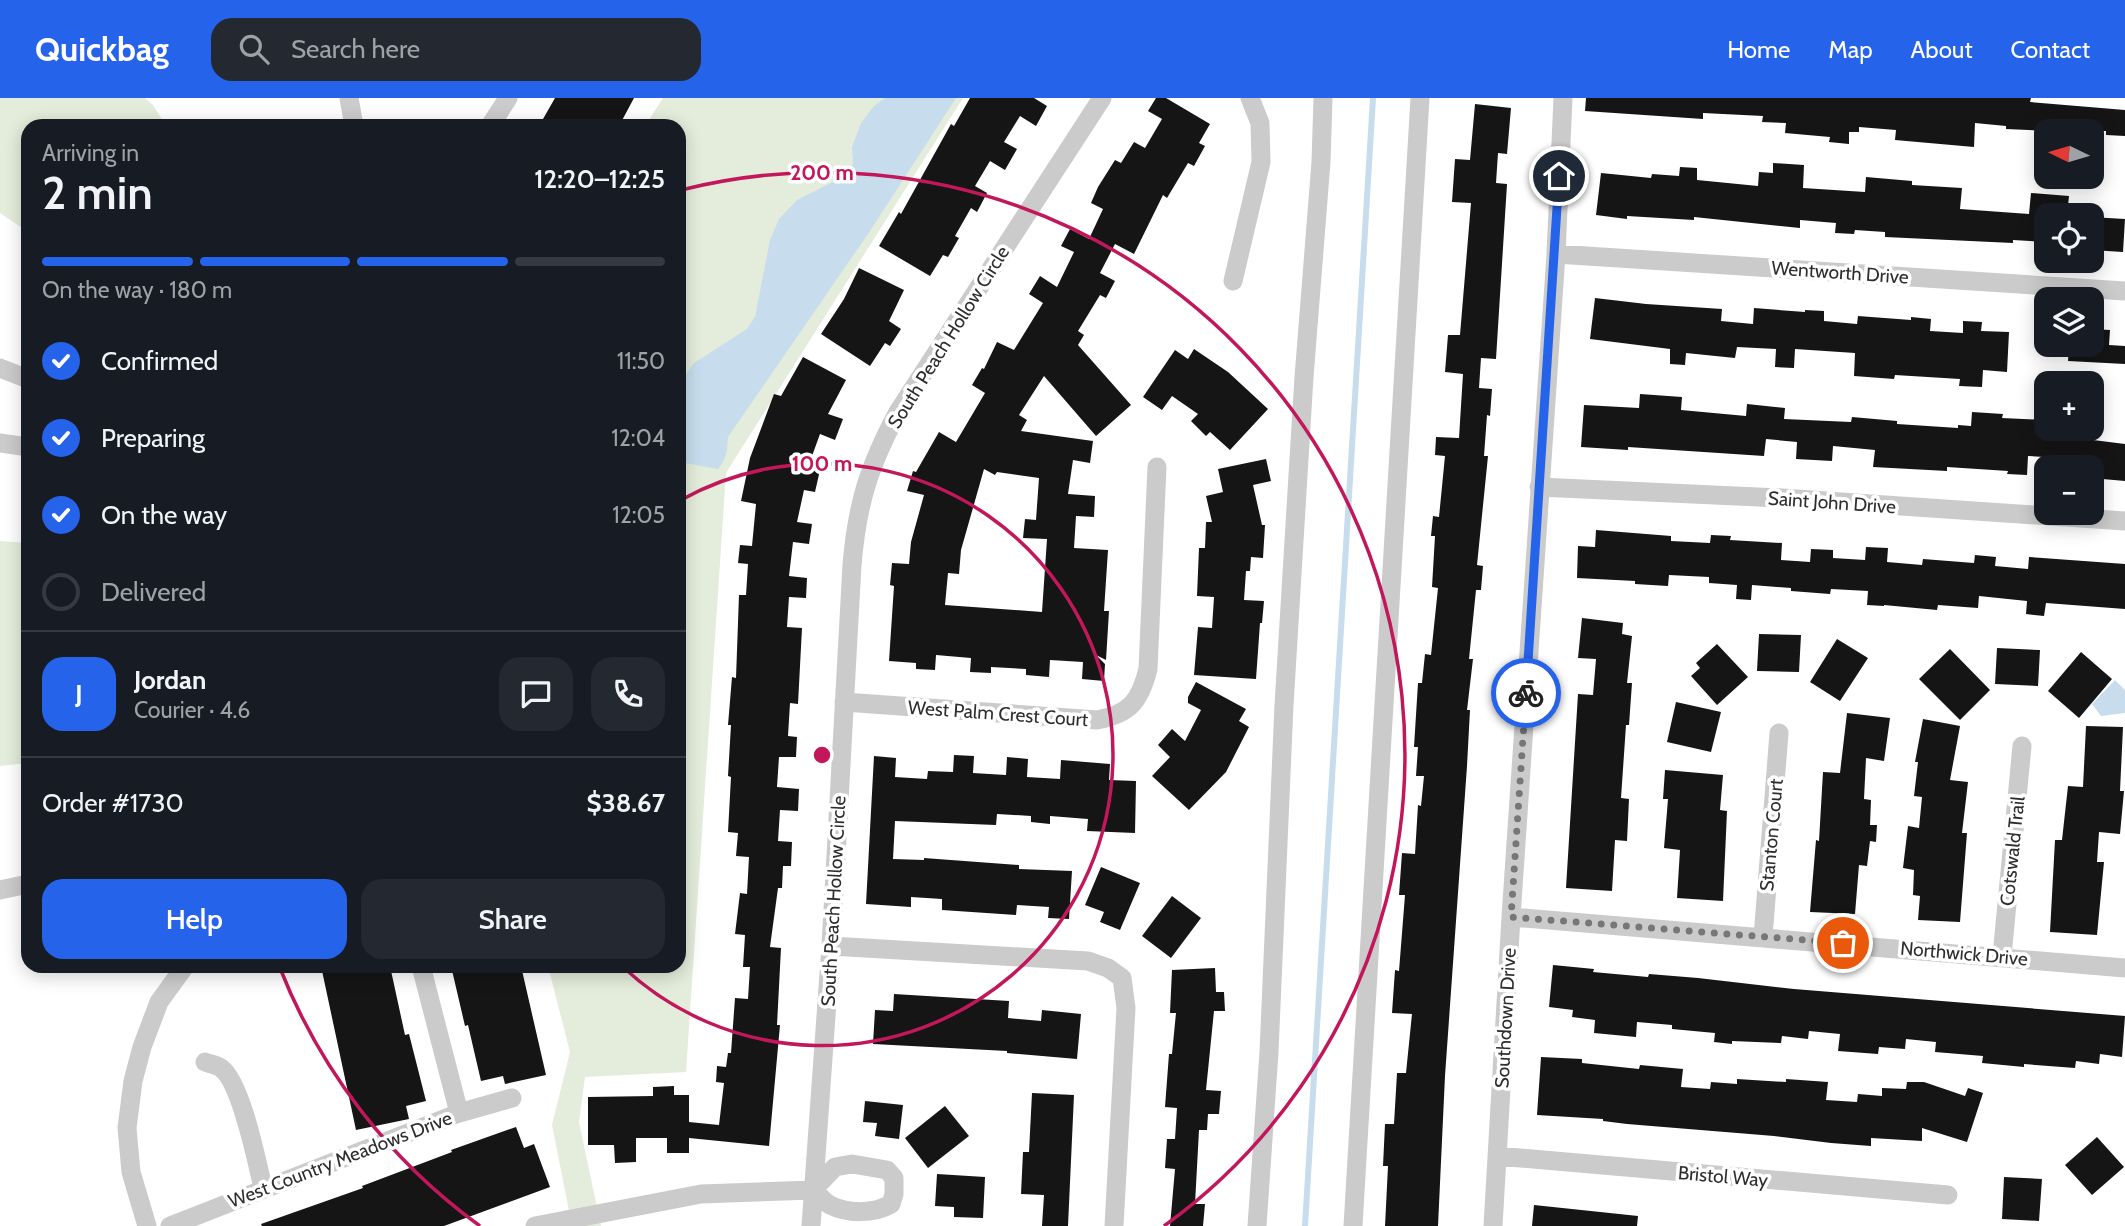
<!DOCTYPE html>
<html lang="en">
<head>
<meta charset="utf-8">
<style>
	:root { --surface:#171b24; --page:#242831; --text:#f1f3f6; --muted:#9ea1a6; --line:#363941; --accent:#2563eb }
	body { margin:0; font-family:Cabin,sans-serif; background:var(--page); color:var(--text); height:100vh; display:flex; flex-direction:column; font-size:26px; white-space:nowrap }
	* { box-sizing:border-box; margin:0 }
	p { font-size:23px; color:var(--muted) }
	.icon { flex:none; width:38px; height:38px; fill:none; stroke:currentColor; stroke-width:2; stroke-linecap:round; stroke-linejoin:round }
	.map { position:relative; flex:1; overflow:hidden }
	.side { position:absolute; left:21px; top:21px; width:665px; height:854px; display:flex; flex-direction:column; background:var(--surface); border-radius:21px; box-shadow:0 4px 18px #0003 }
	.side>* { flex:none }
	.needle { width:46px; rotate:275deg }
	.buttons { position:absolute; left:2034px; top:21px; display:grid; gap:14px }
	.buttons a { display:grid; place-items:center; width:70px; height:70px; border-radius:14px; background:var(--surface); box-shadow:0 4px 18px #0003; font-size:35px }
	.pin { position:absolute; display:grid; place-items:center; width:60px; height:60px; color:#fff; margin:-30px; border:4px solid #fff; border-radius:50%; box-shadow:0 2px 7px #0007 }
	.courier { position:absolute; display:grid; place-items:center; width:70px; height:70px; margin:-35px; border:5px solid #2563eb; border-radius:50%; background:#fff; color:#222; box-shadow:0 2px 9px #0007 }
	.overview em { font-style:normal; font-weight:600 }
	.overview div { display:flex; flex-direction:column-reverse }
	.overview { display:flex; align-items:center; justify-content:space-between; height:119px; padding:0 21px }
	h1 { font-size:46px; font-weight:600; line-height:52px }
	.bar { display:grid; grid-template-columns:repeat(4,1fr); gap:10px 7px; align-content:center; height:84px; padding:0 21px }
	.bar i { height:9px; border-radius:5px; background:var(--line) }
	.bar .current { background:var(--accent) }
	.bar p { grid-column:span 4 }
	.line { display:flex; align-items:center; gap:18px; padding:0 21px; border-top:2px solid var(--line) }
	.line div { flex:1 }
	.round { display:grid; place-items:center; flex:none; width:74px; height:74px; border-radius:21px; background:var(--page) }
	ol { padding:0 21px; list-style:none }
	li { display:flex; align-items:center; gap:21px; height:77px }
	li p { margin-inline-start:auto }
	li .icon { padding:7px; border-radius:50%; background:var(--accent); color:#fff; stroke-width:4 }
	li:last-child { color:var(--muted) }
	li i { width:38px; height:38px; border:4px solid var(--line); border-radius:50% }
	.button { display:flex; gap:14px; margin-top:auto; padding:14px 21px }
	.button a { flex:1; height:80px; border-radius:21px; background:var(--accent); color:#fff; font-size:28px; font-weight:600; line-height:80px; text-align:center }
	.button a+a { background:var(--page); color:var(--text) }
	header { display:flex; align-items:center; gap:42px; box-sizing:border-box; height:98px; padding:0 35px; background:var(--accent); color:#fff }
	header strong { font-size:33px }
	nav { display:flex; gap:38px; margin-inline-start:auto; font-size:24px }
	.search { width:490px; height:63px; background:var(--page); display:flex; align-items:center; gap:18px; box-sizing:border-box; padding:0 24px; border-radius:21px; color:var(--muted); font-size:26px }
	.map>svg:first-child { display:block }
</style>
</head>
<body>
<header>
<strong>Quickbag</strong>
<div class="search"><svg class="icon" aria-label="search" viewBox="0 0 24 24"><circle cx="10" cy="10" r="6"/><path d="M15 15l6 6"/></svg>Search here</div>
<nav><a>Home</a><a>Map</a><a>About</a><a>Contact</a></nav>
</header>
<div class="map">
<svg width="2125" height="1128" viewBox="0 0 2125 1128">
	<rect width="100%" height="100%" fill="#fff"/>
	<path fill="#e4ecdb" d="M0,0H145L153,7L166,28H28V134L0,115Z
		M663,0H963L726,375L686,974L585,979L579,1024L601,1128H572L552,1027L570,954L548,868H679V28H645Z
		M0,443L28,445V665L0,668Z"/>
	<path fill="#c7dded" d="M885,0H956L870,133L728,339L727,353L723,364L718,371L679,364V286L694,265L747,231L755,219L770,142L779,121L797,102L847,77L853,65L852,49L861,25L874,8Z
		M2115,582L2125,592V615L2101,618L2092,606Z"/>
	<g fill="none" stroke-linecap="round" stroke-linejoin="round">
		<path stroke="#c7dded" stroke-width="6" d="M1305,1128L1373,0"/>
	</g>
	<path fill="#151515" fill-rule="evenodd" d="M555,0H634L619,28H539Z
		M970,0H1034L1047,8L1036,28L1020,18L1004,44L1017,51L1005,72L990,63L975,88L987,95L977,114L971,110L955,138L959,140L948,159L943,157L930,178L879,148L899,114L901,116L951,26L954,28Z
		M1156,0H1166L1210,26L1199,45L1205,48L1194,68L1188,65L1167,100L1163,97L1134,156L1115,146L1100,175L1115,183L1106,200L1100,197L1078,233L1084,237L1078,247L1131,307L1096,338L1044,278L1019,317L1027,322L1021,333L1093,343L1090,365L1073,362L1068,396L1095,398L1094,419L1076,418L1074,450L1108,452L1104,513H1109L1106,562L1096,557L1105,566L1104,583L1082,581L1083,564L1050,562L1049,579L1026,577V571L991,569V575L970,574L971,560L936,557L935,572L916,571V565L889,563L894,488L890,487L892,465L909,466L911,444L924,397L907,393L913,373L916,374L939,334L956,344L985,295L972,287L982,270L984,271L997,244L1014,252L1043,205L1029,196L1040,178L1057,189L1074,154L1061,148L1070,131L1089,141L1103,111L1091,105L1098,89L1115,62L1121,65L1134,44L1145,50L1162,21L1148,13ZM984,371L995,377L997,374L1039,380L1036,422L1025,421L1023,440L1047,441L1042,514L945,507L948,475L959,476L961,452Z
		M1586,0H2031L2030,4L2125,12V38L2106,37V33H2048L2006,31V28L1975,25L1974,49L1895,42L1896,32L1859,29V34H1849V46L1829,44L1830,39L1785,35L1786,25L1762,24L1763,18L1703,15V21L1585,13Z
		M1475,6L1511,10L1507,56L1498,55L1496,85L1507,86L1496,261L1481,260L1479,290L1492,291L1490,318L1487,317L1484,358H1488L1477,467L1483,468L1481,492H1476L1469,561H1473L1467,612H1470L1467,668L1445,978L1438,1128H1385L1388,1068H1383L1385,1026H1394L1397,975H1406L1412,916L1392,915L1395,872L1399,873L1405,797H1399L1402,755L1415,756L1418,707L1421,708L1424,678H1416L1418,649H1414L1418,585H1422L1425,556L1431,557L1438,490L1432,489L1435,438H1431L1433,418L1439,419L1445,358L1435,357L1436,339L1459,340L1463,276L1445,274L1448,237H1460L1471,105L1452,104L1455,61L1470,62Z
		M1773,65L1804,67L1803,90L1865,94L1866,79L1912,83V87L1962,90L1960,111L2029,116L2031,95L2069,98L2067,117H2046V144L2013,142V145L1885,139V134L1855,132L1854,136L1835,135L1836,125L1800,122V130L1694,119V122L1627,118V121L1596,117L1601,75L1651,80L1652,76L1679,78L1680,69L1697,70V82L1758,88L1759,74L1773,75Z
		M2091,119L2125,121L2123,154L2091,152Z
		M859,170L904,192L889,223L901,231L890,248L885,245L870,268L821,236L844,201Z
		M1595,200L1646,206L1722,211L1721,223L1753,226L1754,210L1805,214V212L1824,213V223L1857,226L1858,218L1911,222V219L1931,221L1930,233L1963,235V223L1982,224L1981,233L2009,234L2007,274L1983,272L1982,289L1959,288L1960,281L1895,277L1894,281L1854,278L1855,255L1795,251L1794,270L1775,269L1776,251L1737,249L1735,260L1686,255L1685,267L1670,266V251L1590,241Z
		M2091,231L2110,232L2109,247L2125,248V266L2068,263L2069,247H2091Z
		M1194,251L1228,274L1268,311L1230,352L1210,334L1206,338L1191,323L1198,316L1172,298L1162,312L1143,299L1175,252L1188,261Z
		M803,259L846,282L828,316L843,321L835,342L820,336L808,369L820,372L815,394L804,392L797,424L812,426L809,446L793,444L789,478L807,480L806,500L789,499L787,529L802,530L798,606L790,605L788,638L797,639L796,659H779L777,689L799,691L798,713L780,712L778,743L792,744L791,768H783L782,790H778L770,849L781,850L777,927H780L769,1048L689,1040V1055H667V1040H636V1064L615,1065L614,1047H588V999L653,998V989L674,988V997H689V1024L719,1027L724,985L716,984L717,968L726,969L728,955H731L735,900L748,901L750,869H743L745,837L735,836L740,795L747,796L749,759L736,758L738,735L728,734L731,679L728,678L731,627H728L732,579L736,580L739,497H746L748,466L738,465L740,447L752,448L756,406L741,403L750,360L774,296L781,298Z
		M1640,296L1682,299L1681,312L1746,318L1747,306L1785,310L1784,321L1851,324L1852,319L1897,323V326L1958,330V327L1971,328L1972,314L2003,316L2002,320L2046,322V331H2053V337L2125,346V383L2091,380V369H2060L2061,360L2028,358L2027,377L2007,376L2008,373L1947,369V373L1873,369L1875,352L1833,348L1832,363L1796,361L1797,344L1766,341L1764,358L1628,349V352L1581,349L1584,307L1639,310Z
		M1266,361L1271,383L1253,387L1262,427H1265L1263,460L1251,459L1250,473H1246L1244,502L1264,503L1262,525H1260L1256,581L1194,577L1198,529L1212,530L1214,499L1197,498L1199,450H1205L1206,424H1212L1206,398L1223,394L1218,371Z
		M1596,432L1671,438V443L1710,445L1711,437L1731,438L1730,442L1782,445L1781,462L1810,464L1811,451L1833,452V460L1865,462L1866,449L1888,450L1887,464L1922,467L1923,461L1974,465L1975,457L1996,459L1995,468L2028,471L2029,459L2125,466V511L2046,505L2044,518L2026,516L2027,503L1979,498L1978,510L1938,507L1937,512L1884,507V508L1867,507L1868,493L1831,491L1830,496L1791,493V490L1752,487L1751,502L1736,501L1737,487L1709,485V479L1669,477L1668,488L1635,486V483L1577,480L1578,448L1595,449Z
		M1582,520L1623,525L1622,536L1632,538L1627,585H1632L1629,627H1626L1621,700L1629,701L1627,743L1615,742L1612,793L1566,790L1578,596L1593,597L1596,561L1578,560Z
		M1759,536L1801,537L1799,574L1757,573Z
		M1837,541L1868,560L1840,603L1810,584Z
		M1717,546L1748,579L1717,607L1691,578L1700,570L1696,565Z
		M1997,550L2040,552L2038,588L1995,586Z
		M1950,551L1990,592L1960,622L1919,581Z
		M2081,554L2112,581L2079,620L2048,593Z
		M1196,584L1246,611L1239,623L1249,629L1226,674L1189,712L1152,678L1170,659L1158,647L1172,631L1185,643L1201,612L1188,605V599Z
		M1676,604L1721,614L1711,654L1667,644Z
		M1847,615L1890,620L1884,663L1866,660L1864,701L1871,702L1870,727H1877L1876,744L1870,743L1867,768L1859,767L1855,816L1810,814L1816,742L1819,743L1823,674L1840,675Z
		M1923,621L1960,628L1950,682L1968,684L1962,735H1967L1960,824L1918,822L1920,798L1913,797L1914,772L1903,770L1908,728L1919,730L1922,699L1914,698L1918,664H1915Z
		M2086,628L2123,629L2120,693H2124L2120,736L2099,734L2097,764H2104L2097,837L2050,834L2055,742H2062L2068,688L2083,689Z
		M954,657L974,658L973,675L1006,677L1007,659L1028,661L1027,679L1060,681L1061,662L1110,666L1109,682L1136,683L1135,735L1087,733L1088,721L1050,718V726L1031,724V718L997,716L996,727L895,723L893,761L924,762V760L1019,767V771L1072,773L1069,821L1048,820L1049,809L1017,807L1016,817L942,812V801L911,799V809L866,806L874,658L896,660L895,679L927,681L928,673L953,674Z
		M1665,672L1723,677L1720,712L1727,713L1723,803L1677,800L1680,752L1664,750L1668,701H1663Z
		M1101,769L1140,785L1120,832L1100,824L1104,814L1085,807Z
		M1172,798L1201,820L1171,860L1142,838Z
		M1553,867L1594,871L1593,874L1648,879L1649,876L1698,880L1794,891L2125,918L2122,959L2100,956L2099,966L2076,963L2075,970L2024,966V969L1982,965L1983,958L1935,954L1936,944L1906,941L1905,951L1879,949L1878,956L1838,953L1840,936L1809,933L1808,941L1782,938L1781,945L1732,943V946L1714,944L1715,935L1672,931V927L1637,924L1636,939L1594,935L1595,922L1572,919L1573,912L1549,909Z
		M321,868H390L405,937L409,936L426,1003L406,1008L409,1021L356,1032Z
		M451,868H521L546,977L505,986L503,978L481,983L468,927L465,928Z
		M1215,870L1216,894H1224L1225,913H1214L1206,992L1221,993L1219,1016H1208L1207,1032H1199L1195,1106H1205L1203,1128H1170L1175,1071L1165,1070L1167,1041H1175L1177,1010L1165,1009L1169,956H1172L1176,915H1170L1172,872Z
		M894,896L1009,903L1008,920L1041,923L1042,912L1081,916L1077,961L1007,955V953L873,946L875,912L893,913Z
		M1541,959L1582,961V965L1639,971L1640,967L1683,971L1681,989L1710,991L1711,984L1737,986V981L1786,984V981L1828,984L1826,1002L1857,1004L1858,996L1882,998V990L1906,991L1907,984H1924L1965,998L1968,990L1983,995L1967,1044L1922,1030V1043L1871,1040V1048L1831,1045L1774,1038L1627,1026L1603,1023V1021L1537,1017Z
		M1032,995L1074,997L1068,1128H1042L1044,1097L1021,1096L1023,1054H1029Z
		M865,1003L903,1007L899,1041L875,1038L877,1025L863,1024Z
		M945,1008L969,1038L928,1070L905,1040Z
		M516,1029L524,1050L534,1046L550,1089L444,1128H262L261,1126L363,1090L362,1088L452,1054L451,1052Z
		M2097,1039L2124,1069L2092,1097L2065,1067Z
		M937,1076L985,1079L983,1120L954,1119V1109L935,1108Z
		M2004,1079L2042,1081L2039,1123L2002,1121Z
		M1534,1107L1638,1118L1637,1128H1532Z"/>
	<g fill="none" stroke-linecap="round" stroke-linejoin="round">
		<path stroke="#cbcbcb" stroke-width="19" d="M349,0L354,28
			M490,28L508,0
			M1556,156L2125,193
			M1233,183L1261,64L1260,25L1250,0
			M0,270L28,281
			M0,345L28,349
			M1539,389L1782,400L2125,423
			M844,604L1097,622C1130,616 1140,603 1148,571L1157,369
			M0,792L28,786
			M1511,819L2125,870
			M1763,839L1779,635
			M831,848L1088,863L1108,870L1122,880L1126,910L1114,1128
			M2002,858L2022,648
			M421,868L459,1015
			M205,964C210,966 217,967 221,970C241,984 257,1064 263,1090
			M1497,1058L1948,1097
			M147,1128L131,1074L127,1030L133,983L142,949L159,904L185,868
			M170,1128L459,1015L512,1000
			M535,1128L701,1096L813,1092L835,1069L852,1066L887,1072L894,1080V1096L891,1106C874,1116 848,1116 830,1107C824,1104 818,1096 813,1092
			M811,1128L831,848L852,467C857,406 869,368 898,314L1102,0
			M1257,1128L1269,954L1284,607L1304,279L1321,64L1323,0
			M1353,1128L1420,0
			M1493,1128L1511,819L1556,156L1563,0"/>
	</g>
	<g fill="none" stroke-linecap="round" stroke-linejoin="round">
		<path stroke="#777" stroke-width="7" stroke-dasharray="0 12.6" d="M1526,595L1511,819L1843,845"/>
		<path stroke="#2563eb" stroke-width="9" d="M1526,595L1559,78"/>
	</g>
	<g fill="none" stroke="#c2185b" stroke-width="3.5">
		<path d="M681 402A291 291 0 1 1 622 868"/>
		<path d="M480 1128A582 582 0 0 1 280 870M681 92A582 582 0 0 1 1164 1128"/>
	</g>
	<g text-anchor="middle" stroke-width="7" stroke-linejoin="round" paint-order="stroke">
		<g font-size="19" fill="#2e2e2e" stroke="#fff">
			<text transform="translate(1840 174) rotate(4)" y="7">Wentworth Drive</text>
			<text transform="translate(948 239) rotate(-58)" y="7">South Peach Hollow Circle</text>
			<text transform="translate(1832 404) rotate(4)" y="7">Saint John Drive</text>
			<text transform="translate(998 615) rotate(4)" y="7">West Palm Crest Court</text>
			<text transform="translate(1771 737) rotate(-85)" y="7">Stanton Court</text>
			<text transform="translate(2012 753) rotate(-84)" y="7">Cotswald Trail</text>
			<text transform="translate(833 803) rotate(-87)" y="7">South Peach Hollow Circle</text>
			<text transform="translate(1964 855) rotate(5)" y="7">Northwick Drive</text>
			<text transform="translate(1505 920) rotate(-87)" y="7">Southdown Drive</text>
			<text transform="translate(340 1061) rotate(-21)" y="7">West Country Meadows Drive</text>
			<text transform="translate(1723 1078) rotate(5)" y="7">Bristol Way</text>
		</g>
	</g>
	<circle cx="822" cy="657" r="10" fill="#c2185b" stroke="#fff" stroke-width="3.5"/>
	<g font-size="21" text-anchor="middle" font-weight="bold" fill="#c2185b" stroke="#fff" stroke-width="7" stroke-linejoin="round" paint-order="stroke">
		<text x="822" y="82">200 m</text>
		<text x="822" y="373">100 m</text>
	</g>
</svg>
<div class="buttons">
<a><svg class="needle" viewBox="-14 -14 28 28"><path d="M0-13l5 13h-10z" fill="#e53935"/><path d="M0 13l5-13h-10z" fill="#9ea1a6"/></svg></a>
<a><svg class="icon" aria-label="locate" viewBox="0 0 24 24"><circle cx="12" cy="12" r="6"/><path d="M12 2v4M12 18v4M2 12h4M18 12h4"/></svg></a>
<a><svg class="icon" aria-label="layers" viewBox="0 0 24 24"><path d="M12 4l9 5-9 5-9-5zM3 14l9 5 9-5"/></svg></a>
<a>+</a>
<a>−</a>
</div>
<div class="pin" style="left:1843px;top:845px;background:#ea580c"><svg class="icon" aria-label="bag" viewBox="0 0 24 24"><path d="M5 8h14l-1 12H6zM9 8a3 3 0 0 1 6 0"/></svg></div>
<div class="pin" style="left:1559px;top:78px;background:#1f2937"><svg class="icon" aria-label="home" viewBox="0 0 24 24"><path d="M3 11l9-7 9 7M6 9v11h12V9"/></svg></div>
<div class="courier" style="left:1526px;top:595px"><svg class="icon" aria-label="bike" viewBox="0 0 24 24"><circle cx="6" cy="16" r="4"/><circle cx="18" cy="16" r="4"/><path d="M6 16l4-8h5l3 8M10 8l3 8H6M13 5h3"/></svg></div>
<section class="side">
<div class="overview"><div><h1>2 min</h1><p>Arriving in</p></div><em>12:20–12:25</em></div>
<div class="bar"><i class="current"></i><i class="current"></i><i class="current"></i><i></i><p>On the way · 180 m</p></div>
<ol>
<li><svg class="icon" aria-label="check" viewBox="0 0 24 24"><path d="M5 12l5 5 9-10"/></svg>Confirmed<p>11:50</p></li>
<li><svg class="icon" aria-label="check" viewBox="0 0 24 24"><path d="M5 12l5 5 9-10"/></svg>Preparing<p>12:04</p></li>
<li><svg class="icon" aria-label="check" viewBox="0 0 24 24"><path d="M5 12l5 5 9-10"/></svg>On the way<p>12:05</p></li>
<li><i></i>Delivered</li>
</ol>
<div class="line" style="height:126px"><b class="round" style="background:var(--accent);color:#fff">J</b><div><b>Jordan</b><p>Courier · 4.6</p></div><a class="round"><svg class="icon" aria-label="chat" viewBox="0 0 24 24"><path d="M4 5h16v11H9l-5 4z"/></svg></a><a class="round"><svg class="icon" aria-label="phone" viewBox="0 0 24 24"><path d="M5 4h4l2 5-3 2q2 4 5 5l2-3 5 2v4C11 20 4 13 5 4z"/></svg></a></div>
<div class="line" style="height:91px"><div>Order #1730</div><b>$38.67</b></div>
<div class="button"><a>Help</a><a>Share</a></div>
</section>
</div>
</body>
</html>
